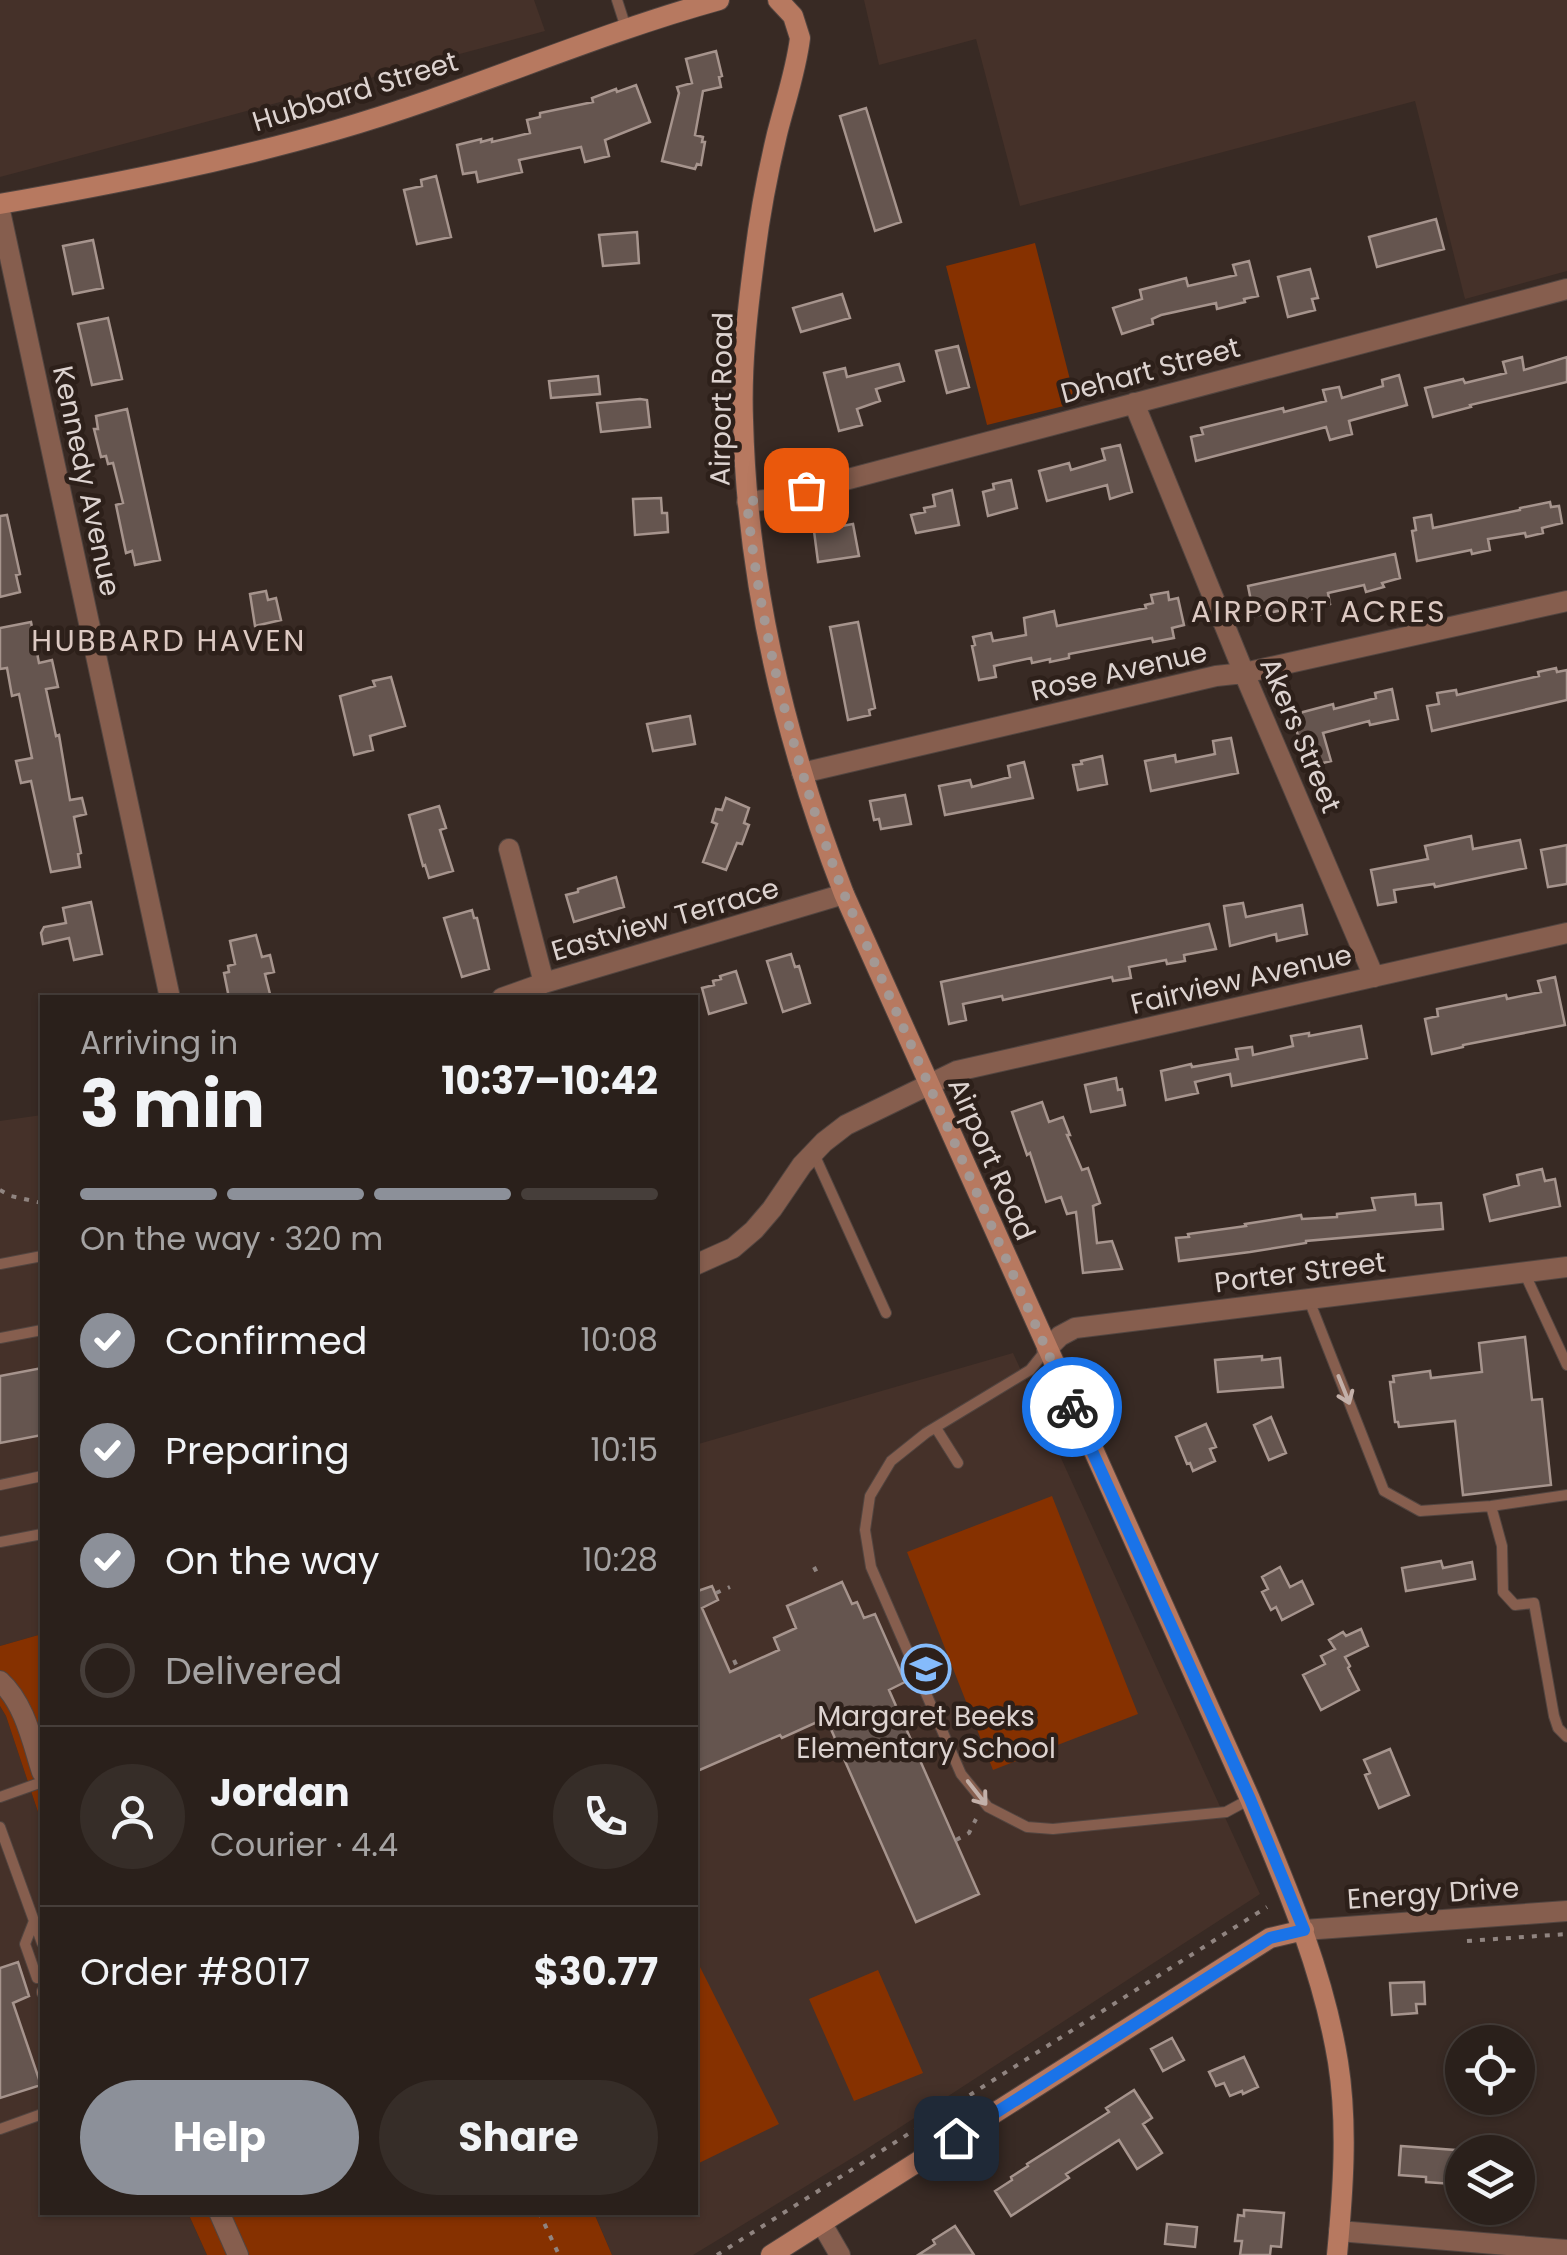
<!DOCTYPE html>
<html lang="en">
<head>
<meta charset="utf-8">
<style>
	:root { --surface:#2a201b; --page:#362d28; --text:#f1f3f6; --muted:#a5a3a3; --line:#463e3a; --accent:#8c9099 }
	body { margin:0; font-family:Poppins,sans-serif; background:var(--page); color:var(--text); height:100vh; display:flex; flex-direction:column; font-size:38px; white-space:nowrap }
	* { box-sizing:border-box; margin:0 }
	p { font-size:32px; color:var(--muted) }
	.icon { flex:none; width:55px; height:55px; fill:none; stroke:currentColor; stroke-width:2; stroke-linecap:round; stroke-linejoin:round }
	.map { position:relative; flex:1; overflow:hidden }
	.drawer { position:absolute; left:40px; top:995px; width:658px; height:1220px; display:flex; flex-direction:column; background:var(--surface); border-radius:0px; box-shadow:0 2px 8px #0004,0 0 0 2px var(--line) }
	.drawer>* { flex:none }
	.controls { position:absolute; left:1445px; top:2025px; display:grid; gap:20px }
	.controls a { display:grid; place-items:center; width:90px; height:90px; border-radius:50%; background:var(--surface); box-shadow:0 2px 8px #0004,0 0 0 2px var(--line); font-size:50px }
	.pin { position:absolute; display:grid; place-items:center; width:85px; height:85px; color:#fff; margin:-42px; border-radius:20px; box-shadow:0 5px 15px #0006 }
	.courier { position:absolute; display:grid; place-items:center; width:100px; height:100px; margin:-50px; border:8px solid #1a73e8; border-radius:50%; background:#fff; color:#222; box-shadow:0 2px 12px #0007 }
	.summary em { font-style:normal; font-weight:700 }
	.summary div { display:flex; flex-direction:column-reverse }
	.summary { display:flex; align-items:center; justify-content:space-between; height:170px; padding:0 40px }
	h1 { font-size:65px; font-weight:700; line-height:75px }
	.bar { display:grid; grid-template-columns:repeat(4,1fr); gap:15px 10px; align-content:center; height:120px; padding:0 40px }
	.bar i { height:12px; border-radius:8px; background:var(--line) }
	.bar .selected { background:var(--accent) }
	.bar p { grid-column:span 4 }
	.line { display:flex; align-items:center; gap:25px; padding:0 40px; border-top:2px solid var(--line) }
	.line div { flex:1 }
	.round { display:grid; place-items:center; flex:none; width:105px; height:105px; border-radius:52px; background:var(--page) }
	ol { padding:0 40px; list-style:none }
	li { display:flex; align-items:center; gap:30px; height:110px }
	li p { margin-inline-start:auto }
	li .icon { padding:10px; border-radius:50%; background:var(--accent); color:#fff; stroke-width:4 }
	li:last-child { color:var(--muted) }
	li i { width:55px; height:55px; border:5px solid var(--line); border-radius:50% }
	.button { display:flex; gap:20px; margin-top:auto; padding:20px 40px }
	.button a { flex:1; height:115px; border-radius:60px; background:var(--accent); color:#fff; font-size:40px; font-weight:700; line-height:115px; text-align:center }
	.button a+a { background:var(--page); color:var(--text) }
	.map>svg:first-child { display:block }
</style>
</head>
<body>
<div class="map">
<svg width="1567" height="2255" viewBox="0 0 1567 2255">
	<rect width="100%" height="100%" fill="#382a24"/>
	<path fill="#453129" d="M0,0H534L545,31L0,177Z
		M864,0H1567V271L1465,299L1415,101L1020,206L976,39L879,65Z
		M42,1115V1634L0,1646V1121Z
		M1013,1353L1260,1894L862,2152L693,2255H612L594,2213L695,2212V1445Z
		M0,1706L6,1716L42,1824V2212L188,2213L207,2255H0Z"/>
	<path fill="#863100" d="M1035,243L1076,403L987,425L946,266Z
		M1052,1496L1138,1714L993,1770L907,1552Z
		M42,1634V1824L6,1716L0,1706V1646Z
		M695,1957L779,2124L695,2165Z
		M878,1970L923,2073L854,2101L809,1999Z
		M188,2213H594L612,2255H207Z"/>
	<path fill="#65554f" stroke="#a6948d" stroke-width="2.5" d="M716,51L722,76L719,77L721,87L703,91L695,135L703,137L702,142H705L701,165L697,164L695,169L662,161L679,93L677,87L692,83L686,59Z
		M636,85L650,122L605,140L609,156L585,162L581,147L519,160L522,172L478,182L476,172L463,174L457,145L481,139V142L492,139V142L530,133L527,120L540,117V113L593,102L592,98L616,89L617,92Z
		M866,108L901,222L875,231L840,116Z
		M436,176L451,237L417,244L404,190L422,186L421,180Z
		M1436,219L1444,249L1377,267L1369,237Z
		M637,232L639,263L603,266L599,235Z
		M93,240L103,288L73,294L63,246Z
		M1249,261L1258,296L1244,299L1245,302L1217,309L1216,303L1161,315L1152,319L1153,324L1122,334L1113,308L1142,299L1140,290L1186,278L1188,286L1236,275L1233,265Z
		M1310,269L1318,298L1312,299L1315,310L1288,317L1278,277Z
		M842,294L850,318L801,332L793,308Z
		M108,318L122,379L92,385L78,324Z
		M958,346L969,387L947,393L936,351Z
		M1522,357L1524,370L1567,357V382L1470,405L1471,407L1433,417L1425,388L1463,379L1465,383L1506,373L1503,362Z
		M899,364L904,381L876,389L880,401L857,409L862,425L839,431L824,373L845,368L847,377Z
		M1399,375L1407,405L1349,421L1352,434L1330,440L1326,427L1196,461L1191,437L1203,434L1201,428L1283,408L1284,412L1326,401L1323,390L1339,387L1342,398L1383,386L1382,380Z
		M598,376L600,394L551,398L549,381Z
		M640,399L647,400L650,427L601,432L597,403Z
		M127,409L160,560L135,565L132,551L126,553L116,505L123,503L113,463L108,464L106,456L101,457L94,429H98L96,416Z
		M1120,445L1132,492L1110,499L1107,485L1047,501L1039,471L1069,463L1071,470L1105,460L1102,449Z
		M1011,480L1017,508L988,516L983,492L994,489L993,484Z
		M952,490L959,525L916,533L911,515L925,512L924,508L935,506L933,495Z
		M661,498L662,513H667L668,532L635,535L633,499Z
		M1550,502L1551,507L1559,506L1562,523L1542,528L1543,533L1526,537L1525,533L1488,539L1490,550L1472,554L1471,550L1417,561L1412,531L1416,530L1414,518L1431,515L1433,528L1520,510V508Z
		M7,515L20,574L16,575L20,592L0,597V516Z
		M853,524L859,556L818,562L814,531Z
		M1395,554L1400,578L1382,583L1384,587L1366,592L1364,585L1328,593L1330,604L1312,609L1311,604L1254,616L1248,586Z
		M266,591L268,600L276,598L281,620L255,626L250,594Z
		M1168,592L1169,600L1178,598L1184,625L1172,628L1174,638L1153,642L1152,638L1069,654V658L1050,662V659L1032,663L1031,658L994,666L996,677L979,680L972,646L975,645L973,637L991,633L993,641L1026,635L1024,618L1054,611L1057,626L1146,608L1145,605L1153,603L1151,595Z
		M31,622L39,663L52,660L58,687L46,689L56,736L59,735L70,800L82,798L86,814L74,817L81,853L78,854L80,867L51,872L31,781L21,783L16,761L32,758L19,694L12,696L7,668L0,669V628Z
		M858,622L875,708L869,710L870,715L848,720L830,627Z
		M1556,668L1557,672L1567,670V700L1432,731L1427,706L1439,704L1437,693L1456,690L1457,695L1539,676L1538,672Z
		M391,677L405,726L370,736L373,750L354,755L340,696L375,686L373,681Z
		M1392,689L1398,719L1370,725L1369,721L1323,733L1331,761L1311,766L1306,747L1302,739H1299L1292,715L1333,704L1334,709L1376,698L1375,693Z
		M690,716L695,744L653,751L647,724Z
		M1231,738L1238,773L1151,791L1145,761L1175,755L1176,762L1215,754L1213,741Z
		M1102,756L1107,784L1078,790L1073,765L1082,764L1081,761Z
		M1024,762L1033,798L945,815L939,786L970,780L972,787L1010,777L1008,766Z
		M905,795L911,824L881,829L879,819L874,820L870,801Z
		M726,798L749,808L744,823L749,825L742,844L737,843L726,870L703,862L717,824L712,822L716,809L722,810Z
		M439,806L446,828L440,830L453,871L429,878L425,865L423,866L409,815Z
		M1471,836L1473,849L1520,840L1526,868L1435,887L1434,884L1394,890L1396,902L1378,905L1371,870L1428,859L1425,846Z
		M1567,845V884L1548,887L1541,850Z
		M616,877L624,907L574,922L566,895L578,892V889Z
		M91,902L102,954L74,960L69,938L43,944L41,933L44,927L66,923L63,908Z
		M1243,903L1246,917L1302,905L1307,934L1277,941L1276,934L1230,946L1224,906Z
		M472,910L474,918H477L489,969L462,977L444,918Z
		M1209,924L1216,949L1184,955L1185,961L1167,964L1166,960L1129,967L1131,978L1113,981L1112,977L1003,1000L1002,996L963,1004L966,1020L949,1024L941,982Z
		M256,935L262,957L270,955L274,972L265,974L271,998H229L224,973L229,972L228,966L235,964L230,941Z
		M791,954L795,967L799,966L810,1003L783,1012L767,961Z
		M736,971L746,1003L709,1014L702,988L714,985L713,981L721,979L720,976Z
		M1555,977L1565,1025L1463,1045V1047L1432,1054L1425,1019L1438,1016L1437,1009L1506,995L1507,999L1541,992L1538,981Z
		M1361,1026L1367,1058L1232,1086L1230,1074L1195,1082L1198,1093L1166,1100L1161,1071L1191,1064L1192,1067L1238,1059L1236,1049L1252,1047L1253,1055L1293,1046L1291,1036L1309,1033V1036Z
		M1116,1078L1118,1090L1122,1089L1125,1105L1091,1112L1085,1085Z
		M1042,1102L1049,1122L1063,1117L1070,1135H1067L1082,1170L1088,1168L1100,1203L1093,1206L1097,1243L1112,1241L1122,1269L1083,1273L1076,1212L1067,1214L1061,1197L1046,1202L1030,1153L1027,1155L1012,1112Z
		M1542,1169L1545,1181L1555,1179L1560,1206L1490,1221L1484,1195L1519,1185L1517,1175Z
		M1415,1194L1416,1205L1441,1203L1443,1229L1306,1241V1243L1250,1252L1179,1261L1176,1238L1189,1237L1188,1234L1246,1226L1245,1224L1301,1215L1302,1219L1337,1217V1214L1375,1210L1372,1198Z
		M1525,1337L1532,1400L1542,1399L1551,1485L1463,1495L1455,1421L1399,1427L1398,1422H1395L1390,1382H1394L1393,1376L1430,1371L1431,1378L1482,1372L1479,1343Z
		M1262,1356V1360L1280,1358L1283,1387L1218,1392L1215,1360Z
		M42,1368V1435L0,1443V1376Z
		M1271,1417L1286,1453L1269,1460L1254,1425Z
		M1206,1424L1216,1447L1210,1449L1215,1461L1193,1471L1190,1463L1187,1464L1176,1437Z
		M1441,1561L1443,1568L1472,1562L1475,1579L1406,1591L1402,1568Z
		M1280,1567L1290,1587L1302,1581L1313,1604L1282,1620L1276,1607L1271,1610L1262,1592L1268,1589L1262,1577Z
		M842,1582L852,1604L857,1602L864,1618L875,1614L905,1682L889,1690L979,1894L916,1922L826,1718L782,1738L780,1735L695,1772V1592L712,1586L718,1600L702,1608L730,1672L779,1650L774,1638L796,1628L787,1606Z
		M1361,1629L1368,1646L1345,1657L1350,1666L1348,1668L1359,1690L1321,1710L1303,1675L1325,1664L1321,1656L1335,1649L1329,1640L1343,1632L1346,1636Z
		M1390,1749L1409,1795L1379,1808L1365,1775L1370,1773L1364,1760Z
		M18,1962L29,1996L13,2003L41,2085L0,2098V1968Z
		M1424,1982L1425,2004H1416L1417,2013L1392,2015L1390,1983Z
		M1172,2038L1184,2060L1163,2071L1151,2049Z
		M1244,2057L1258,2087L1243,2094L1242,2091L1230,2096L1224,2083L1216,2086L1209,2072Z
		M1134,2090L1152,2118L1143,2124L1162,2153L1137,2169L1119,2140L1066,2174L1069,2178L1011,2216L995,2191L1012,2180L1011,2177L1028,2166L1027,2164L1109,2112L1106,2108Z
		M1401,2146L1455,2150L1452,2184L1426,2182V2177L1399,2175Z
		M1244,2210L1284,2213L1281,2247L1271,2246L1270,2255H1240L1242,2241H1235L1238,2215L1244,2216Z
		M1167,2224L1197,2227L1195,2247L1165,2244Z
		M955,2226L974,2255H918L935,2244L933,2240Z"/>
	<g fill="none" stroke-linecap="round" stroke-linejoin="round">
		<g stroke="#524540" stroke-width="12">
			<path id="lane" d="M617,0L626,28
				M814,1154L886,1313
				M0,1264L42,1256
				M1524,1272L1567,1365
				M1309,1300L1384,1491L1420,1511L1491,1506L1567,1495
				M0,1338L42,1330
				M1046,1350L1030,1370L926,1433L891,1461L870,1496L865,1530L871,1567L961,1774L988,1807L1027,1827L1053,1829L1226,1812L1250,1799
				M936,1428L958,1463
				M0,1485L42,1476
				M1491,1506L1502,1546L1503,1592L1515,1605L1534,1603L1554,1716L1558,1728L1567,1737
				M0,1542L42,1534
				M0,1797L42,1782
				M0,1827L42,1943
				M34,1921L25,1944L37,1978
				M42,1991V1993
				M0,2129L42,2114"/>
		</g>
		<g stroke="#524540" stroke-width="22">
			<path id="street" d="M0,211L170,998
				M1134,403L1244,673L1374,977
				M747,502L773,499L1567,289
				M802,773L1216,676L1244,673L1567,601
				M509,849L544,983
				M502,998L544,983L844,894
				M695,1265L733,1248L754,1230L772,1209L802,1165L824,1142L846,1125L957,1071L1567,933
				M1047,1349L1060,1336L1075,1328L1567,1267
				M0,1681C25,1704 32,1741 42,1772
				M1304,1930L1567,1911
				M219,2212L238,2255
				M822,2224L840,2255
				M1339,2231L1567,2250"/>
		</g>
		<g stroke="#524540" stroke-width="22">
			<path id="secondary" d="M778,0L793,16L800,38C796,71 785,102 777,134C767,176 759,219 754,261C747,314 741,367 743,420C747,582 786,744 844,894L1250,1799C1286,1885 1323,1970 1338,2062C1348,2125 1343,2192 1337,2255
				M0,204C113,184 225,162 336,130C465,93 589,36 719,0
				M771,2255L1270,1938L1304,1930"/>
		</g>
		<path stroke="#908480" stroke-width="4" stroke-dasharray="5 8" stroke-linecap="butt" d="M0,1190L11,1196L42,1203
			M814,1567L818,1575
			M716,1593L730,1587
			M734,1660L738,1669
			M956,1840L969,1833L976,1819
			M1467,1941L1567,1934
			M539,2212L559,2255
			M717,2255L1267,1907"/>
		<use href="#lane" stroke="#865e4e" stroke-width="10"/>
		<use href="#street" stroke="#865e4e" stroke-width="20"/>
		<use href="#secondary" stroke="#b77960" stroke-width="20"/>
	</g>
	<defs><path id="oneway-shaft" d="M-6 0H5M1.5-3L5.5 0L1.5 3" fill="none" stroke-width="1.6" stroke-linecap="round" stroke-linejoin="round" transform="scale(2.5)"/></defs>
	<g stroke="#c3b0a9">
		<use href="#oneway-shaft" transform="translate(1344 1390) rotate(68)"/>
		<use href="#oneway-shaft" transform="translate(977 1793) rotate(52)"/>
	</g>
	<g fill="none" stroke-linecap="round" stroke-linejoin="round">
		<path stroke="#a39894" stroke-width="10" stroke-dasharray="0 18" d="M806,490L747,502C760,632 797,773 844,894L1072,1407"/>
		<path stroke="#1a73e8" stroke-width="12" d="M956,2138L1270,1938L1304,1930L1250,1799L1072,1407"/>
	</g>
	<defs>
		<g id="school-ring" transform="scale(2.5)"><circle r="9.5" fill="#2d201a" stroke="#85bbfb" stroke-width="1.5"/><path d="M0-5L7-2L0 1L-7-2ZM-4 1L0 2.5L4 1V4Q0 6-4 4Z" fill="#85bbfb"/></g>
	</defs>
	<g fill-rule="evenodd">
		<use href="#school-ring" x="926" y="1669"/>
	</g>
	<g text-anchor="middle" stroke-width="9" stroke-linejoin="round" paint-order="stroke">
		<g font-size="28" fill="#ddd3d0" stroke="#2d201a">
			<text transform="translate(355 91) rotate(-17)" y="10">Hubbard Street</text>
			<text transform="translate(1150 370) rotate(-15)" y="10">Dehart Street</text>
			<text transform="translate(721 399) rotate(-89)" y="10">Airport Road</text>
			<text transform="translate(87 481) rotate(78)" y="10">Kennedy Avenue</text>
			<text transform="translate(1119 671) rotate(-13)" y="10">Rose Avenue</text>
			<text transform="translate(1301 735) rotate(67)" y="10">Akers Street</text>
			<text transform="translate(665 919) rotate(-16)" y="10">Eastview Terrace</text>
			<text transform="translate(1241 979) rotate(-13)" y="10">Fairview Avenue</text>
			<text transform="translate(992 1159) rotate(66)" y="10">Airport Road</text>
			<text transform="translate(1300 1272) rotate(-7)" y="10">Porter Street</text>
			<text transform="translate(1433 1893) rotate(-4)" y="10">Energy Drive</text>
		</g>
		<g font-size="28" fill="#ddd3d0" stroke="#2d201a">
			<text x="926" y="1726">Margaret Beeks<tspan x="926" dy="32">Elementary School</tspan></text>
		</g>
		<g font-size="30" letter-spacing="2.5" fill="#dcc9c2" stroke="#2d201a">
			<text x="1319" y="622">AIRPORT ACRES</text>
			<text x="169" y="651">HUBBARD HAVEN</text>
		</g>
	</g>
</svg>
<div class="controls">
<a><svg class="icon" aria-label="locate" viewBox="0 0 24 24"><circle cx="12" cy="12" r="6"/><path d="M12 2v4M12 18v4M2 12h4M18 12h4"/></svg></a>
<a><svg class="icon" aria-label="layers" viewBox="0 0 24 24"><path d="M12 4l9 5-9 5-9-5zM3 14l9 5 9-5"/></svg></a>
</div>
<div class="pin" style="left:806px;top:490px;background:#ea580c"><svg class="icon" aria-label="bag" viewBox="0 0 24 24"><path d="M5 8h14l-1 12H6zM9 8a3 3 0 0 1 6 0"/></svg></div>
<div class="pin" style="left:956px;top:2138px;background:#1f2937"><svg class="icon" aria-label="home" viewBox="0 0 24 24"><path d="M3 11l9-7 9 7M6 9v11h12V9"/></svg></div>
<div class="courier" style="left:1072px;top:1407px"><svg class="icon" aria-label="bike" viewBox="0 0 24 24"><circle cx="6" cy="16" r="4"/><circle cx="18" cy="16" r="4"/><path d="M6 16l4-8h5l3 8M10 8l3 8H6M13 5h3"/></svg></div>
<section class="drawer">
<div class="summary"><div><h1>3 min</h1><p>Arriving in</p></div><em>10:37–10:42</em></div>
<div class="bar"><i class="selected"></i><i class="selected"></i><i class="selected"></i><i></i><p>On the way · 320 m</p></div>
<ol>
<li><svg class="icon" aria-label="check" viewBox="0 0 24 24"><path d="M5 12l5 5 9-10"/></svg>Confirmed<p>10:08</p></li>
<li><svg class="icon" aria-label="check" viewBox="0 0 24 24"><path d="M5 12l5 5 9-10"/></svg>Preparing<p>10:15</p></li>
<li><svg class="icon" aria-label="check" viewBox="0 0 24 24"><path d="M5 12l5 5 9-10"/></svg>On the way<p>10:28</p></li>
<li><i></i>Delivered</li>
</ol>
<div class="line" style="height:180px"><a class="round"><svg class="icon" aria-label="person" viewBox="0 0 24 24"><circle cx="12" cy="8" r="4"/><path d="M4 21q1-7 8-7t8 7"/></svg></a><div><b>Jordan</b><p>Courier · 4.4</p></div><a class="round"><svg class="icon" aria-label="phone" viewBox="0 0 24 24"><path d="M5 4h4l2 5-3 2q2 4 5 5l2-3 5 2v4C11 20 4 13 5 4z"/></svg></a></div>
<div class="line" style="height:130px"><div>Order #8017</div><b>$30.77</b></div>
<div class="button"><a>Help</a><a>Share</a></div>
</section>
</div>
</body>
</html>
